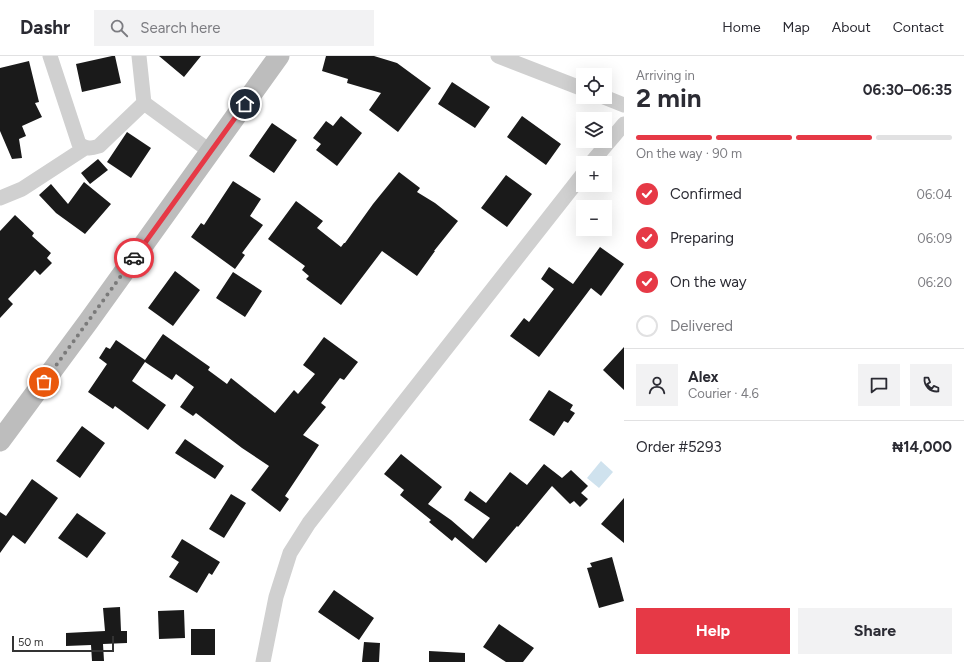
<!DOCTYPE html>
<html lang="en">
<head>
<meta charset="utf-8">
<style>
	:root { --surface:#fff; --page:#f2f2f3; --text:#2b2b33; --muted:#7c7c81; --line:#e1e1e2; --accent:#e63946 }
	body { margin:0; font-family:Figtree,sans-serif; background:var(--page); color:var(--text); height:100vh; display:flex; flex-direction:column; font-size:15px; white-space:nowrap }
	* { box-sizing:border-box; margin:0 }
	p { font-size:13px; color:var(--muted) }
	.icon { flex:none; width:22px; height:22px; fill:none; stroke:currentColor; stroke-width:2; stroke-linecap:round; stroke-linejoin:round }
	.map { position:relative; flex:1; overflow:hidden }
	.drawer { display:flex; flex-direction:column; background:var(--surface); width:340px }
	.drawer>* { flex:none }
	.buttons { position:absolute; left:576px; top:12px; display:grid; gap:8px }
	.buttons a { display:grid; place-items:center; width:36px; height:36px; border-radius:0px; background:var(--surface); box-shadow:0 4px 16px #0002; font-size:20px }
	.scale { position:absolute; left:12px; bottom:10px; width:102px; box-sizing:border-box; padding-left:4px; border:2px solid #333; border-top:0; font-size:11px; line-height:14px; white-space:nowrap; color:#333; -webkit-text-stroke:3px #fff; paint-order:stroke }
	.pin { position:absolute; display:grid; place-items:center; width:34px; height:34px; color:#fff; margin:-17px; border:2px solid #fff; border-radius:50%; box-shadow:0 1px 4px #0007 }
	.courier { position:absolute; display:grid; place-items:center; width:40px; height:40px; margin:-20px; border:3px solid #e63946; border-radius:50%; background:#fff; color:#222; box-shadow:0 1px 5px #0007 }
	.headline em { font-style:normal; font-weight:700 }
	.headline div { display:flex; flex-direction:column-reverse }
	.headline { display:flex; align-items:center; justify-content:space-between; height:68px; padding:0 12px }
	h1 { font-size:26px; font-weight:700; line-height:30px }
	.bar { display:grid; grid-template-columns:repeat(4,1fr); gap:6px 4px; align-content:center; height:48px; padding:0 12px }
	.bar i { height:5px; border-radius:3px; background:var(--line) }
	.bar .active { background:var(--accent) }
	.bar p { grid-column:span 4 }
	.line { display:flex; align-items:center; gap:10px; padding:0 12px; border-top:1px solid var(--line) }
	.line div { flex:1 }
	.round { display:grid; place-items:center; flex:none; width:42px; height:42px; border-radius:0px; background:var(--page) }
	ol { padding:0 12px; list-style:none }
	li { display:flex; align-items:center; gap:12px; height:44px }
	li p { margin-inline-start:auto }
	li .icon { padding:4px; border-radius:50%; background:var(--accent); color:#fff; stroke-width:4 }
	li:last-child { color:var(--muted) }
	li i { width:22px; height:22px; border:2px solid var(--line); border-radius:50% }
	.primary-button { display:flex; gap:8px; margin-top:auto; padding:8px 12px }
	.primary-button a { flex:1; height:46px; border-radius:0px; background:var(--accent); color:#fff; font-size:16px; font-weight:700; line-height:46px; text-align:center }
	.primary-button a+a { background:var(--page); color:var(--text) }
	header { display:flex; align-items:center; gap:24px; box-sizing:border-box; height:56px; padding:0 20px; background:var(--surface); border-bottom:1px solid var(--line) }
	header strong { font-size:19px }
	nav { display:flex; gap:22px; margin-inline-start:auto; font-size:14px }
	.search { width:280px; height:36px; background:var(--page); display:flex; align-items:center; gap:10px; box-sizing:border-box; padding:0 14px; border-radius:0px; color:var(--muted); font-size:15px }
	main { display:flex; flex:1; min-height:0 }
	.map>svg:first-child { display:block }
</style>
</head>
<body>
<header>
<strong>Dashr</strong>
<div class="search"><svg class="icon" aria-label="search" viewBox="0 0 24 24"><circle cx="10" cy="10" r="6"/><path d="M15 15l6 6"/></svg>Search here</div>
<nav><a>Home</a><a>Map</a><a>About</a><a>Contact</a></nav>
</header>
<main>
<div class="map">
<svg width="624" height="606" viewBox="0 0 624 606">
	<rect width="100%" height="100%" fill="#fff"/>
	<path fill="#cfe2ee" d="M601,405L613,416L599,432L587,422Z"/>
	<path fill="#1a1a1a" d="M112,0H115L121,27L82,36L76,8Z
		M159,0H201L184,21Z
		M326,0H374L397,7L431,32L398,76L369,54L381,37L347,27L348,23L322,15Z
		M29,5L39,46L35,47L42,61L22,70L26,80L19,83L22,102L12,103L0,75V12Z
		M452,26L490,51L475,72L438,48Z
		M341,60L362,77L337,110L316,94L321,88L313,82L326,65L333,70Z
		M522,60L561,88L546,109L507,81Z
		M272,67L297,84L274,117L249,100Z
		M127,76L151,92L131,122L107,106Z
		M98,103L108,114L90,128L81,117Z
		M399,116L420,132L417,136L435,147L458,165L434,195H435L417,220L382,195L341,249L306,223L309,220L302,214L305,210L268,183L296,145L323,165L317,172L341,191L344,187H345L373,148Z
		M506,119L532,138L507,171L481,152Z
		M233,125L261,143L250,160L263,169L242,197L245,199L235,213L191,181L201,167L204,169Z
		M84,126L111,148L85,178L56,157L39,139L51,128L68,148Z
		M15,159L34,177L32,180L51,197L47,202L52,207L40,219L35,214L8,243L13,248L0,262V175Z
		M600,191L624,208L601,240L591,232L539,301L510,280L524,262L529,266L554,233L541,223L549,211L573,228Z
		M175,215L200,234L173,270L148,252Z
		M233,216L262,235L245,261L216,242Z
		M163,278L210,311L208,314L227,328L231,322L275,357L294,334L298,338L315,318L303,309L324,281L358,306L344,324L340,322L321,347L326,351L303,379L319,389L285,440L289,443L280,456L251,434L269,410L242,392L196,357L193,360L180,351L194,331L176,318L172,324L145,306L132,325L166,349L148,374L115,350L113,353L88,336L107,308L99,302L106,291L110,293L116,284L145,304Z
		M624,291V334L603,314Z
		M549,334L573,349L570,354L575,357L568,367L564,365L554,380L529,364Z
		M82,370L105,387L80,422L56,405Z
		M185,383L224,410L215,423L175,397Z
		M401,398L442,431L428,448L451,464L473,483L490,462L464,444L470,435L486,447L510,416L527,429L544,408L562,422L571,414L588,430L581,437L588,443L580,451L574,445L570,448L552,430L518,471L517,470L486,507L455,481L452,485L429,466L431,464L400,439L404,434L384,418Z
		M32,423L58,442L25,488L13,479L0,497V456L6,460Z
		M231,438L246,447L224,482L209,473Z
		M624,442V487L601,468Z
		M77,457L106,477L87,502L58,482Z
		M182,483L220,506L212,519L209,517L197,537L169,521L179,506L171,501Z
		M612,501L624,545L599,552L587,512L592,511L590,507Z
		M334,534L374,562L359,584L318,556Z
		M120,551L121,575H127V587L103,588L104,605H92L91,589L66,590V577L105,575L103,552Z
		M184,554L185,582L159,583L158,555Z
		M499,568L534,592L523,606H506L483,591Z
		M191,573H215V599H191Z
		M364,586L380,587L379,606H362Z
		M429,595L465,597V606H429Z"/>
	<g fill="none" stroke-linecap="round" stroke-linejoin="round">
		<path stroke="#d0d0d0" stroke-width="15" d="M50,0L79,88C87,93 90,93 99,90L144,47
			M139,0L144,47L211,96
			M498,0L583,33
			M604,41L624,49
			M591,107L624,68
			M0,142L22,133L85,92
			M263,606L276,541L290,497L309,467L583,118"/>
		<path stroke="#bdbdbd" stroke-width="21" d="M0,385L88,266L279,0"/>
	</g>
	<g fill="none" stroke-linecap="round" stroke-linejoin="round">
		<path stroke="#7a7a7a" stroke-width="4" stroke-dasharray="0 7.2" d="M44,326L134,202"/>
		<path stroke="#e63946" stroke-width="5" d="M134,202L245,48"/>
	</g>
</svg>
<div class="buttons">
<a><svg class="icon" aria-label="locate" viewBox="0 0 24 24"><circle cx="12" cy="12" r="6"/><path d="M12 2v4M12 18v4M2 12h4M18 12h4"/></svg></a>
<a><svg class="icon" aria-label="layers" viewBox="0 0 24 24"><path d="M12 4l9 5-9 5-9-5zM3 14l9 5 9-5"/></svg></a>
<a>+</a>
<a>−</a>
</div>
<div class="scale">50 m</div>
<div class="pin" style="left:44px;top:326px;background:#ea580c"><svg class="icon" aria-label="bag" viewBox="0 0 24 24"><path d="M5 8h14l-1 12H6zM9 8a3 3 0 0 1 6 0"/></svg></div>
<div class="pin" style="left:245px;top:48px;background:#1f2937"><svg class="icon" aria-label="home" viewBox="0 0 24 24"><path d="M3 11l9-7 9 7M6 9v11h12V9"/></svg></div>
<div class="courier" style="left:134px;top:202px"><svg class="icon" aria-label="car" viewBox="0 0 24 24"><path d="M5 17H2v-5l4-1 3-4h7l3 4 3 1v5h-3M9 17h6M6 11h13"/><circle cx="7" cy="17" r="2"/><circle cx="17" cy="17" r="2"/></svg></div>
</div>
<section class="drawer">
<div class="headline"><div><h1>2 min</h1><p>Arriving in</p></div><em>06:30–06:35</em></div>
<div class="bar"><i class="active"></i><i class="active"></i><i class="active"></i><i></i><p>On the way · 90 m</p></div>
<ol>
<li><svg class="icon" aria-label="check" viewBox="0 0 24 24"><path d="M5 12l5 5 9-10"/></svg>Confirmed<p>06:04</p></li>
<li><svg class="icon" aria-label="check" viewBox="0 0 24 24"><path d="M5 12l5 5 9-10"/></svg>Preparing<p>06:09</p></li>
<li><svg class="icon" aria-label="check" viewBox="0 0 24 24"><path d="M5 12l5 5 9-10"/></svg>On the way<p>06:20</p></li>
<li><i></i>Delivered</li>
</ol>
<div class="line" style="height:72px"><a class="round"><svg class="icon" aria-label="person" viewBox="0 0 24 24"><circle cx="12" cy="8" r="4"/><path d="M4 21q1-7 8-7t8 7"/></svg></a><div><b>Alex</b><p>Courier · 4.6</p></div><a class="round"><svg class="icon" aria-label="chat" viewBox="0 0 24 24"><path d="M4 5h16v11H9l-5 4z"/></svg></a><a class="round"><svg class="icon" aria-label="phone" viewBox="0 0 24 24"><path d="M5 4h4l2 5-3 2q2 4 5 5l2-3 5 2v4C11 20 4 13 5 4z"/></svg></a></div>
<div class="line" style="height:52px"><div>Order #5293</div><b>₦14,000</b></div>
<div class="primary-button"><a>Help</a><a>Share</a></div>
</section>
</main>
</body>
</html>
